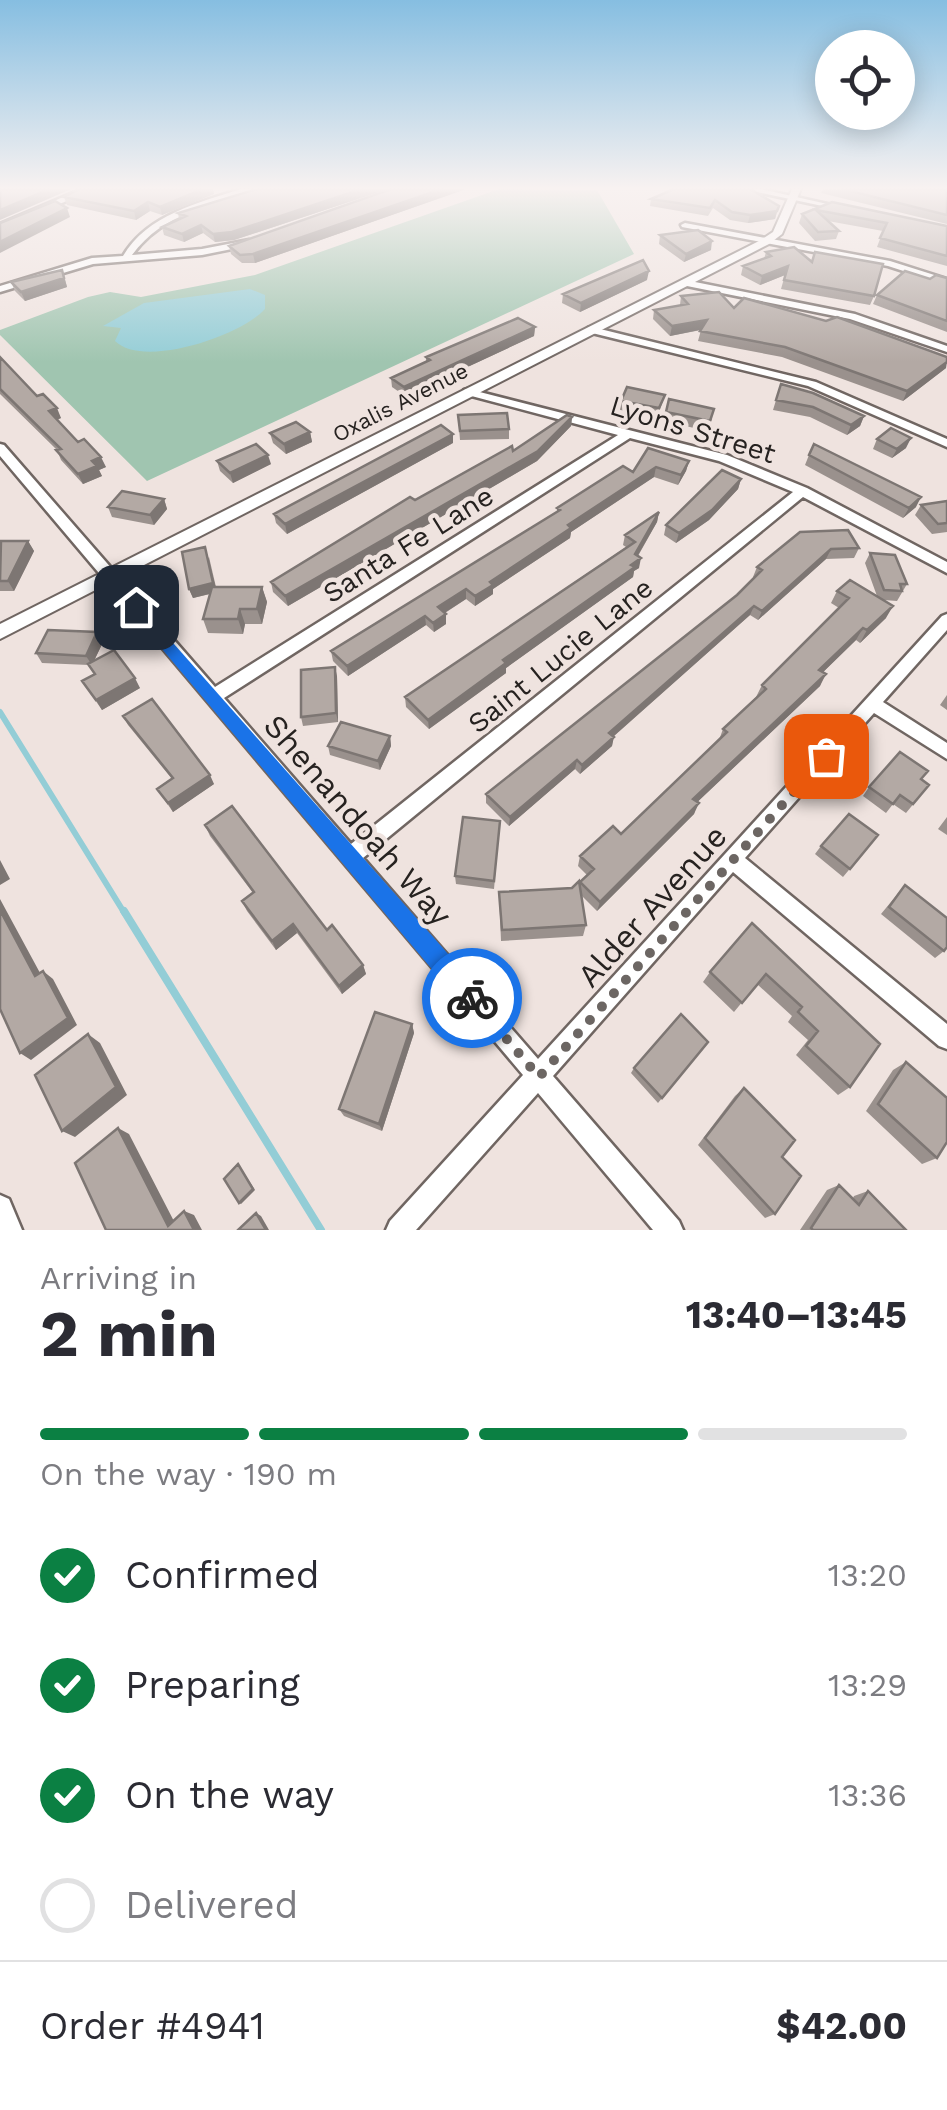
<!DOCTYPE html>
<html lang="en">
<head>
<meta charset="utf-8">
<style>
	:root { --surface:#fff; --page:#f7f7f7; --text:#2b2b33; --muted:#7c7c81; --line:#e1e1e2; --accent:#0b8043 }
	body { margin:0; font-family:"Work Sans",sans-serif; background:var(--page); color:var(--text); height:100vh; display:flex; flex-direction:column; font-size:38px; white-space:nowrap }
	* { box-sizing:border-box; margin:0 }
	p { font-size:32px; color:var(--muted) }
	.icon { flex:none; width:55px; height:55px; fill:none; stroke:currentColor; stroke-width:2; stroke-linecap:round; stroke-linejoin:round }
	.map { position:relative; height:1230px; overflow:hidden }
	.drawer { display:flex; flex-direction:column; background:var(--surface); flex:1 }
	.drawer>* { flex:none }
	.controls { position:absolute; left:815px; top:30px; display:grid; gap:20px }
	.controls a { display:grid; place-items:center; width:100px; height:100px; border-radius:50%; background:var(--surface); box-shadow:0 5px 25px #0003; font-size:50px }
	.pin { position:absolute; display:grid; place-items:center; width:85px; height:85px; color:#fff; margin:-42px; border-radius:20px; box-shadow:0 5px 15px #0006 }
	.courier { position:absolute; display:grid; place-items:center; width:100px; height:100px; margin:-50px; border:8px solid #1a73e8; border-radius:50%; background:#fff; color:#222; box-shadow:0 2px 12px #0007 }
	.headline em { font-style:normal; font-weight:700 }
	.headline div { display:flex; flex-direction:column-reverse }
	.headline { display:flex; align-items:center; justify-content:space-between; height:170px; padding:0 40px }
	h1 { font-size:65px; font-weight:700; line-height:75px }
	.bar { display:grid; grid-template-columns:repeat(4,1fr); gap:15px 10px; align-content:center; height:120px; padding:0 40px }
	.bar i { height:12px; border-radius:8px; background:var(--line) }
	.bar .selected { background:var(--accent) }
	.bar p { grid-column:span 4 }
	.line { display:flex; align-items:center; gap:25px; padding:0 40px; border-top:2px solid var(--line) }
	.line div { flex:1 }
	ol { padding:0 40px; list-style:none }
	li { display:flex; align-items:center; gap:30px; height:110px }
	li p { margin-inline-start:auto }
	li .icon { padding:10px; border-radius:50%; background:var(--accent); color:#fff; stroke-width:4 }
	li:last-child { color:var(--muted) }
	li i { width:55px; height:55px; border:5px solid var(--line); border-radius:50% }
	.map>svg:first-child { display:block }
</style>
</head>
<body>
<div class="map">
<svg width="947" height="1230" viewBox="0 0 947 1230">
	<rect width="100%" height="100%" fill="#efe3df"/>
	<path fill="#a0c5b0" d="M499,189L597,190L634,254L147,481L0,335V330L88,297L110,292L141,297L255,275Z"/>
	<path fill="#93cdd6" d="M250,289L265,295V309C241,336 143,369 115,341L121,328L103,326L144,303Z"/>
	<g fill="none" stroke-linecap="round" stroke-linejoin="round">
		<path stroke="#93cdd6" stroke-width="6" d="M0,712L125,914"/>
		<path stroke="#93cdd6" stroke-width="8" d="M124,911L321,1230"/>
		<g stroke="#706662" stroke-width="5">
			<path id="minor" d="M82,189H94L0,230V224Z
				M241,189H254C207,210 165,211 132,255L202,249L249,240L252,241V245L202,255L93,264L0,292V286L92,258L123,256C147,215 198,203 241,189Z
				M743,189H761L845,208L841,210Z
				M685,223L890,261L947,279V285L888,266L682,227L681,225Z
				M685,280L855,314L947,346V352L850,319L682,285L680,283Z
				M592,327L816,382L947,439V447L808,386L588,332V328Z
				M468,389L727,455L807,488L947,562V573L803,497L363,858L538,1059L942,616L947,614V630L883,702L947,743V759L874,713L745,858L947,1024V1049L939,1046L733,872L553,1076L679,1221L683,1230H653L538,1093L416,1230H386L390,1221L523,1075L0,456V444L4,445L215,687L618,435L464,394V390ZM630,438L719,461L793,492L351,844L224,698Z
				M0,1195L9,1199L22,1230H0Z"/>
		</g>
		<g stroke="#706662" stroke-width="4">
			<path id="tertiary" d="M792,189H801L782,234L769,244L0,639V624L761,240L773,232Z"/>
		</g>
		<use href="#minor" fill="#fff" fill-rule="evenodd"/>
		<use href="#tertiary" fill="#fff" fill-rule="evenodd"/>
	</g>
	<path fill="#9a918d" d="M79,189H213L214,194L162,215L150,211L136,220L67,205L64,197Z
		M257,189H388L234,240L215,242L203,233L184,242L164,235L162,227L179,219L178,213Z
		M391,189H466L255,263H242L231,254L229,246Z
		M674,189L779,206L775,219L748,223L730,220L713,208L708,216L650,206L651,199Z
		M823,189H947V224L821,193Z
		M832,202L947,226V266L877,247L883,231L828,221L839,231L836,239L815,241L799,223L802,214Z
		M660,235L711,250L684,262L659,244Z
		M766,252L812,262L874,296L870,305L781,289L785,275L760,285L741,275L743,266L764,259Z
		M947,278V332L873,304L877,295L930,279Z
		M65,279L67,287L25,301L15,291L11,282Z
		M647,280L580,312L562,303L563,294Z
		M681,296L734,308L946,368L903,401L782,357L698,341L701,330L670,336L653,319L654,310L680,305Z
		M535,327L534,336L405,396L392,387L391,378L426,362V357Z
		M0,357L37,396L61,418L57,420L78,442L106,467L99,470L102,476L83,484L61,460L57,450L0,394Z
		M781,384L864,416L860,426L847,435L810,417L773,410Z
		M665,395L657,418L620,410L621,401Z
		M669,399L712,419L707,431L664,421Z
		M458,415L509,429V439L460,440Z
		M572,417L571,426L537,461L288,606L273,592L271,582L415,500L513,451Z
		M310,432L312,442L286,454L273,443L270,433Z
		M877,439L906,448L892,458L873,449Z
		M453,443L287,534L276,523L274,514Z
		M809,455L916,507L903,518L805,465Z
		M217,461L271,464L233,483L220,471Z
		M689,461L686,471L678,485L654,477L571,532L570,538L493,589V594L475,606L466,599L445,613L446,624L434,632L426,625L348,676L333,661L331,651L557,512V508L633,472Z
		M741,479L738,489L709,520L676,543L664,535L666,525Z
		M164,499L167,509L154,525L112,517L108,507Z
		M947,501V532L932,534L915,515L921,505Z
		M659,512L657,522L638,556L639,568L634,571L633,577L506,668V673L429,729L406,707L405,697L626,547L623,545L625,535Z
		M800,532L859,548L854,558L826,559L758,620L750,615L613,737L612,746L580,774L575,769L509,826L486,803V794L737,595L754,578L753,577L757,567Z
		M28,541L34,551L14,591H0V543Z
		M870,553L907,584L897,601L884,600L886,618L860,643L856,640L823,672L820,686L697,802L694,814L597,911L582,896L586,925L583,936L501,941L499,892L572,888L580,883L587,875L578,866L580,856L621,834L719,740L723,729L756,697L762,685L839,608L831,603L837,591L877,596L865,563Z
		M209,557L216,587H262L267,602L262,624H245L243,634L208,633L203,619L210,594L193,598L189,589Z
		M103,642L94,661L140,688L102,710L82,681L94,674L89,665L42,663L36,653Z
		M337,676L338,722L303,726L301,717Z
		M947,695V710L940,705Z
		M123,716L214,784L173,812L157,789L172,779L128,725Z
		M390,736L391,746L380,770L330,755L328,746Z
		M921,779L929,785L906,813L893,804L886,813L863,796L869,787Z
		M947,817V835L938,829Z
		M500,821L494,889L456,884L455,876Z
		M205,825L327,930L363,965L366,974L342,994L297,933L276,950L247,911L242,901L253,893L210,836Z
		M878,835L843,877L815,854L821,846Z
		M905,885L944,951L935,958L881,914Z
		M752,923L880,1044L850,1087L838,1095L796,1055L808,1040L788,1022L792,1016L757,984L734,1012L703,982L710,972Z
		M412,1024L414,1033L382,1131L344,1116L339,1109Z
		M708,1042L658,1103L631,1073L634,1068Z
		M906,1062L937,1158L922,1164L866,1111L893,1070Z
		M744,1088L782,1157L775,1214L765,1218L698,1145L735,1096Z
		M839,1185L853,1198L854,1196L868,1191L906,1230H800L827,1190Z"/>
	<path fill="#7d7673" d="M50,189H71L0,220V210Z
		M203,189H213L214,194L162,215L160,207Z
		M362,189H388L234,240L215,242L213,234Z
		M442,189H466L255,263L253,254Z
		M148,202L150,211L136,220L134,211Z
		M67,208L70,217L0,253V242Z
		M777,211L775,219L748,223L750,215Z
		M201,225L203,233L184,242L182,234Z
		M712,241L711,250L684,262L686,254Z
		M788,266L785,275L760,285L762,276Z
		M62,270L67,287L25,301L21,292Z
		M649,271L647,280L580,312L581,303Z
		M707,320L704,329L670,336L672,326Z
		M535,327L534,336L405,396L404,387Z
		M947,362L946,368L903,401L907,391Z
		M57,408L61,418L53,421L49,411Z
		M864,416L860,426L847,435L851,425Z
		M572,417L571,426L537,461L288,606L285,596Z
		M310,432L312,442L286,454L284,444Z
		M453,434V443L287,534L285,524Z
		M911,438L906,448L892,458L897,449Z
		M268,455L271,464L233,483L230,473Z
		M101,457L106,467L99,470L102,476L83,484L78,474L92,461Z
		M689,461L686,471L678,485L681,475Z
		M656,467L654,477L571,532L570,538L493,589V594L475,606V596L490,582L568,525Z
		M741,479L738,489L709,520L676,543L679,533Z
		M921,497L916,507L903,518L909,508Z
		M164,499L167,509L154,525L150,515Z
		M659,512L657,522L634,562L641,558L639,568L634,571L633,577L506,668V673L429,729L428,720L635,554Z
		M28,541L34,551L14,591L8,581Z
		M205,547L217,592L193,598L189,589Z
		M831,549L826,559L758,620L762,611Z
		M262,587L267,602L262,624L257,609Z
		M466,589V599L438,617V607Z
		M754,606L750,615L607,742L609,733Z
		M893,606L886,618L860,643L867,630Z
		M240,609L245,624L243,634L238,619Z
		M446,614V624L434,632L433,623Z
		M425,616L426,625L348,676L347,666Z
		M863,628L856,640L813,682L819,670Z
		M97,632L103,642L92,665L86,656Z
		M335,667L337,676L338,722L336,713Z
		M826,674L820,686L689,810L693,799Z
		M135,678L140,688L102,710L96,700Z
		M390,736L391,746L380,770L378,761Z
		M614,737L612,746L580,774L582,765Z
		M577,760L575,769L509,826L510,817Z
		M210,775L214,784L173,812L168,803Z
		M699,803L694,814L597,911L600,902Z
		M0,860L10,879L0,885Z
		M0,899L46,984L35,976L0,910Z
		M293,924L297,933L276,950L272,941Z
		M363,965L366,974L342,994L339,986Z
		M43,971L53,979L77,1025L31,1060L20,1053Z
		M412,1024L414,1033L382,1131L379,1124Z
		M88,1034L100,1043L127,1095L75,1137L62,1131Z
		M118,1128L129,1134L178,1229L168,1226Z
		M238,1164L255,1190L241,1204L239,1203Z
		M184,1211L194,1215L202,1230H194Z
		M256,1213L261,1216L269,1230H266Z"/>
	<path fill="#b3a9a4" stroke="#7d7673" stroke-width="2.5" d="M0,189H50L0,210Z
		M79,189H203L160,207L148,202L134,211L64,197Z
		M257,189H362L232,232L213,234L201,225L182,234L162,227L186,216L178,213Z
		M391,189H442L253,254L240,255L229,246Z
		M674,189H750L779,206L777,211L750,215L732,212L715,200L710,208L651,199Z
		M842,189H947V215Z
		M55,201L67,208L0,242V223Z
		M832,202L947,226V256L880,238L887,223L816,210L839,231L818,232L802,214Z
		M698,230L712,241L686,254L660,235Z
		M794,247L812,262L815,252L883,264L874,296L784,280L788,266L762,276L743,266L771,256L766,252Z
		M643,260L649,271L581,303L563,294Z
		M62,270L64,278L21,292L11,282Z
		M905,271L930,279L936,275L947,278V321L877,295Z
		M719,292L734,308L744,298L826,321L837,317L947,357V362L907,391L785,347L700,331L707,320L672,326L654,310L688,304L681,296Z
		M518,318L535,327L404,387L391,378L430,360L426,357Z
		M0,357L37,396L43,394L57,408L49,411L78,442L84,439L101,457L92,461L97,466L78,474L56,450L61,449L0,389Z
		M781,384L813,393L864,416L851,425L813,407L776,400Z
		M627,387L665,395L659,408L621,401Z
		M669,399L714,409L710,421L666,412Z
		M507,413L509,429L460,431L458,415Z
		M567,415L572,417L538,451L285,596L271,582L410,497L415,500L512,446L513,451Z
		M296,422L310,432L284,444L270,433Z
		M441,425L453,434L285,524L274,514Z
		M891,428L911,438L897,449L877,439Z
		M256,444L268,455L230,473L217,461Z
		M814,444L921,497L909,508L809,455Z
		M648,448L689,461L681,475L656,467L568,525L571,528L490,582L493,585L475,596L466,589L438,607L446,614L433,623L425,616L347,666L331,651L560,510L557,508L623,466L633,472Z
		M722,470L741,479L712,510L679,533L666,525Z
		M122,491L164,499L150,515L108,507Z
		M947,501V523L938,524L921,505Z
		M659,512L635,554L641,558L631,565L635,567L503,660L506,663L428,720L405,697L635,542L625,535Z
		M848,530L859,548L831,549L762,611L754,606L609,733L614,737L582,765L577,760L510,817L486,794L737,595L762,570L757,567L800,532Z
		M1,541H28L8,581H0Z
		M205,547L213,583L189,589L182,552Z
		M870,553L895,555L907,584H900L902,591L884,590Z
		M850,580L893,606L867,630L863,628L819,670L826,674L693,799L699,803L600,902L580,882L594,869L580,856L613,826L621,834L727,732L723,729L766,689L762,685L849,598L837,591Z
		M212,587H262L257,609H240L238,619H203Z
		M48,630L97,632L86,656L36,653Z
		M114,650L135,678L96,700L82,681L95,674L88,664Z
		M335,667L336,713L301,717V670Z
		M152,699L210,775L168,803L157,789L173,778L123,716Z
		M341,722L390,736L378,761L328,746Z
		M900,752L928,771L921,779L929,785L913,804L900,795L893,804L869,787Z
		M232,806L327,930L332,925L363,965L339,986L293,924L272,941L242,901L254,892L205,825Z
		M849,814L878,835L850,869L821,846Z
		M463,817L500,821L494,881L455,876Z
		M579,881L586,925L502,930L499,892L572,888Z
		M905,885L947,918V947L944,951L889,907Z
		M0,910L35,976L43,971L68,1018L20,1053L0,1009Z
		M752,923L880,1044L850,1087L806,1046L818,1031L798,1012L802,1007L766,974L742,1003L710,972Z
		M375,1012L412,1024L379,1124L339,1109Z
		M681,1014L708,1042L662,1098L634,1068Z
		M88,1034L116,1087L62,1131L35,1075Z
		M906,1062L947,1098V1142L937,1158L878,1104Z
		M744,1088L795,1140L782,1157L801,1176L775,1214L705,1138Z
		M118,1128L168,1226L184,1211L194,1230H106L75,1163Z
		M238,1164L253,1189L239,1203L224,1179Z
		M839,1185L859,1205L868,1191L906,1230H813L811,1228Z
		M256,1213L266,1230H238Z"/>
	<linearGradient id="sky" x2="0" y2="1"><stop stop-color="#86bee1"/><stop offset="0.52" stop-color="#f8f2f1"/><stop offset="1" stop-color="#f8f2f1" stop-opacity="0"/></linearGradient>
	<rect width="947" height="362" fill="url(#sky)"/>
	<path fill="#1a73e8" d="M136,601L480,990V1006H463L130,611V603Z"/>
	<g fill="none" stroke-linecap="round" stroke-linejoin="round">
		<path stroke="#6c6663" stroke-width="10" stroke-dasharray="0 18" d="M472,998L539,1077L826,756"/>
	</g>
	<g text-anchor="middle" stroke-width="9" stroke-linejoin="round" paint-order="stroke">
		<g font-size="22" fill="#262220" stroke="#efe3df">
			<text transform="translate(400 402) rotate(-27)" y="8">Oxalis Avenue</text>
		</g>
		<g font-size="28" fill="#262220" stroke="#efe3df">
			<text transform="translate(693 429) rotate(17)" y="10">Lyons Street</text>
			<text transform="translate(408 544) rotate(-32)" y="10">Santa Fe Lane</text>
			<text transform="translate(560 655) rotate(-39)" y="10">Saint Lucie Lane</text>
		</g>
		<g font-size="32" fill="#262220" stroke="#efe3df">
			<text transform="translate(358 820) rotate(49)" y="11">Shenandoah Way</text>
			<text transform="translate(652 906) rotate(-48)" y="11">Alder Avenue</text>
		</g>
	</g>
</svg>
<div class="controls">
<a><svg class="icon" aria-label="locate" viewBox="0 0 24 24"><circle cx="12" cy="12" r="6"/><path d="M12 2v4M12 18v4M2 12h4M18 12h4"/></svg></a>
</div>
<div class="pin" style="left:826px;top:756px;background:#ea580c"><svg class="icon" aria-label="bag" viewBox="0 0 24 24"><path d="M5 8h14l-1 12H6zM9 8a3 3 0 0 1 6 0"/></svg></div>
<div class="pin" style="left:136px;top:607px;background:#1f2937"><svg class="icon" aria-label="home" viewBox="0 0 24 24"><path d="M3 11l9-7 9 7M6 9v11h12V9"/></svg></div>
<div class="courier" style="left:472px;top:998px"><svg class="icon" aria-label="bike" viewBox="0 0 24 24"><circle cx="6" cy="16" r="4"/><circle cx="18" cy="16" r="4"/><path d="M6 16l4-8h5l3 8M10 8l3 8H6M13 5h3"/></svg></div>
</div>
<section class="drawer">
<div class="headline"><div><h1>2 min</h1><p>Arriving in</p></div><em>13:40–13:45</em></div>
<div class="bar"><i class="selected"></i><i class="selected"></i><i class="selected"></i><i></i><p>On the way · 190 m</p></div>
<ol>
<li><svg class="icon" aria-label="check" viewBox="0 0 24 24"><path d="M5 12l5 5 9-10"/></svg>Confirmed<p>13:20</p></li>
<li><svg class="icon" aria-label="check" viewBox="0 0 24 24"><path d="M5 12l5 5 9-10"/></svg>Preparing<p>13:29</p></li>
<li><svg class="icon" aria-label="check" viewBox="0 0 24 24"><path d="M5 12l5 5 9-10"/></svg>On the way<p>13:36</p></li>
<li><i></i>Delivered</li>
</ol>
<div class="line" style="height:130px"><div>Order #4941</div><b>$42.00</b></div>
</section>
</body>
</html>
